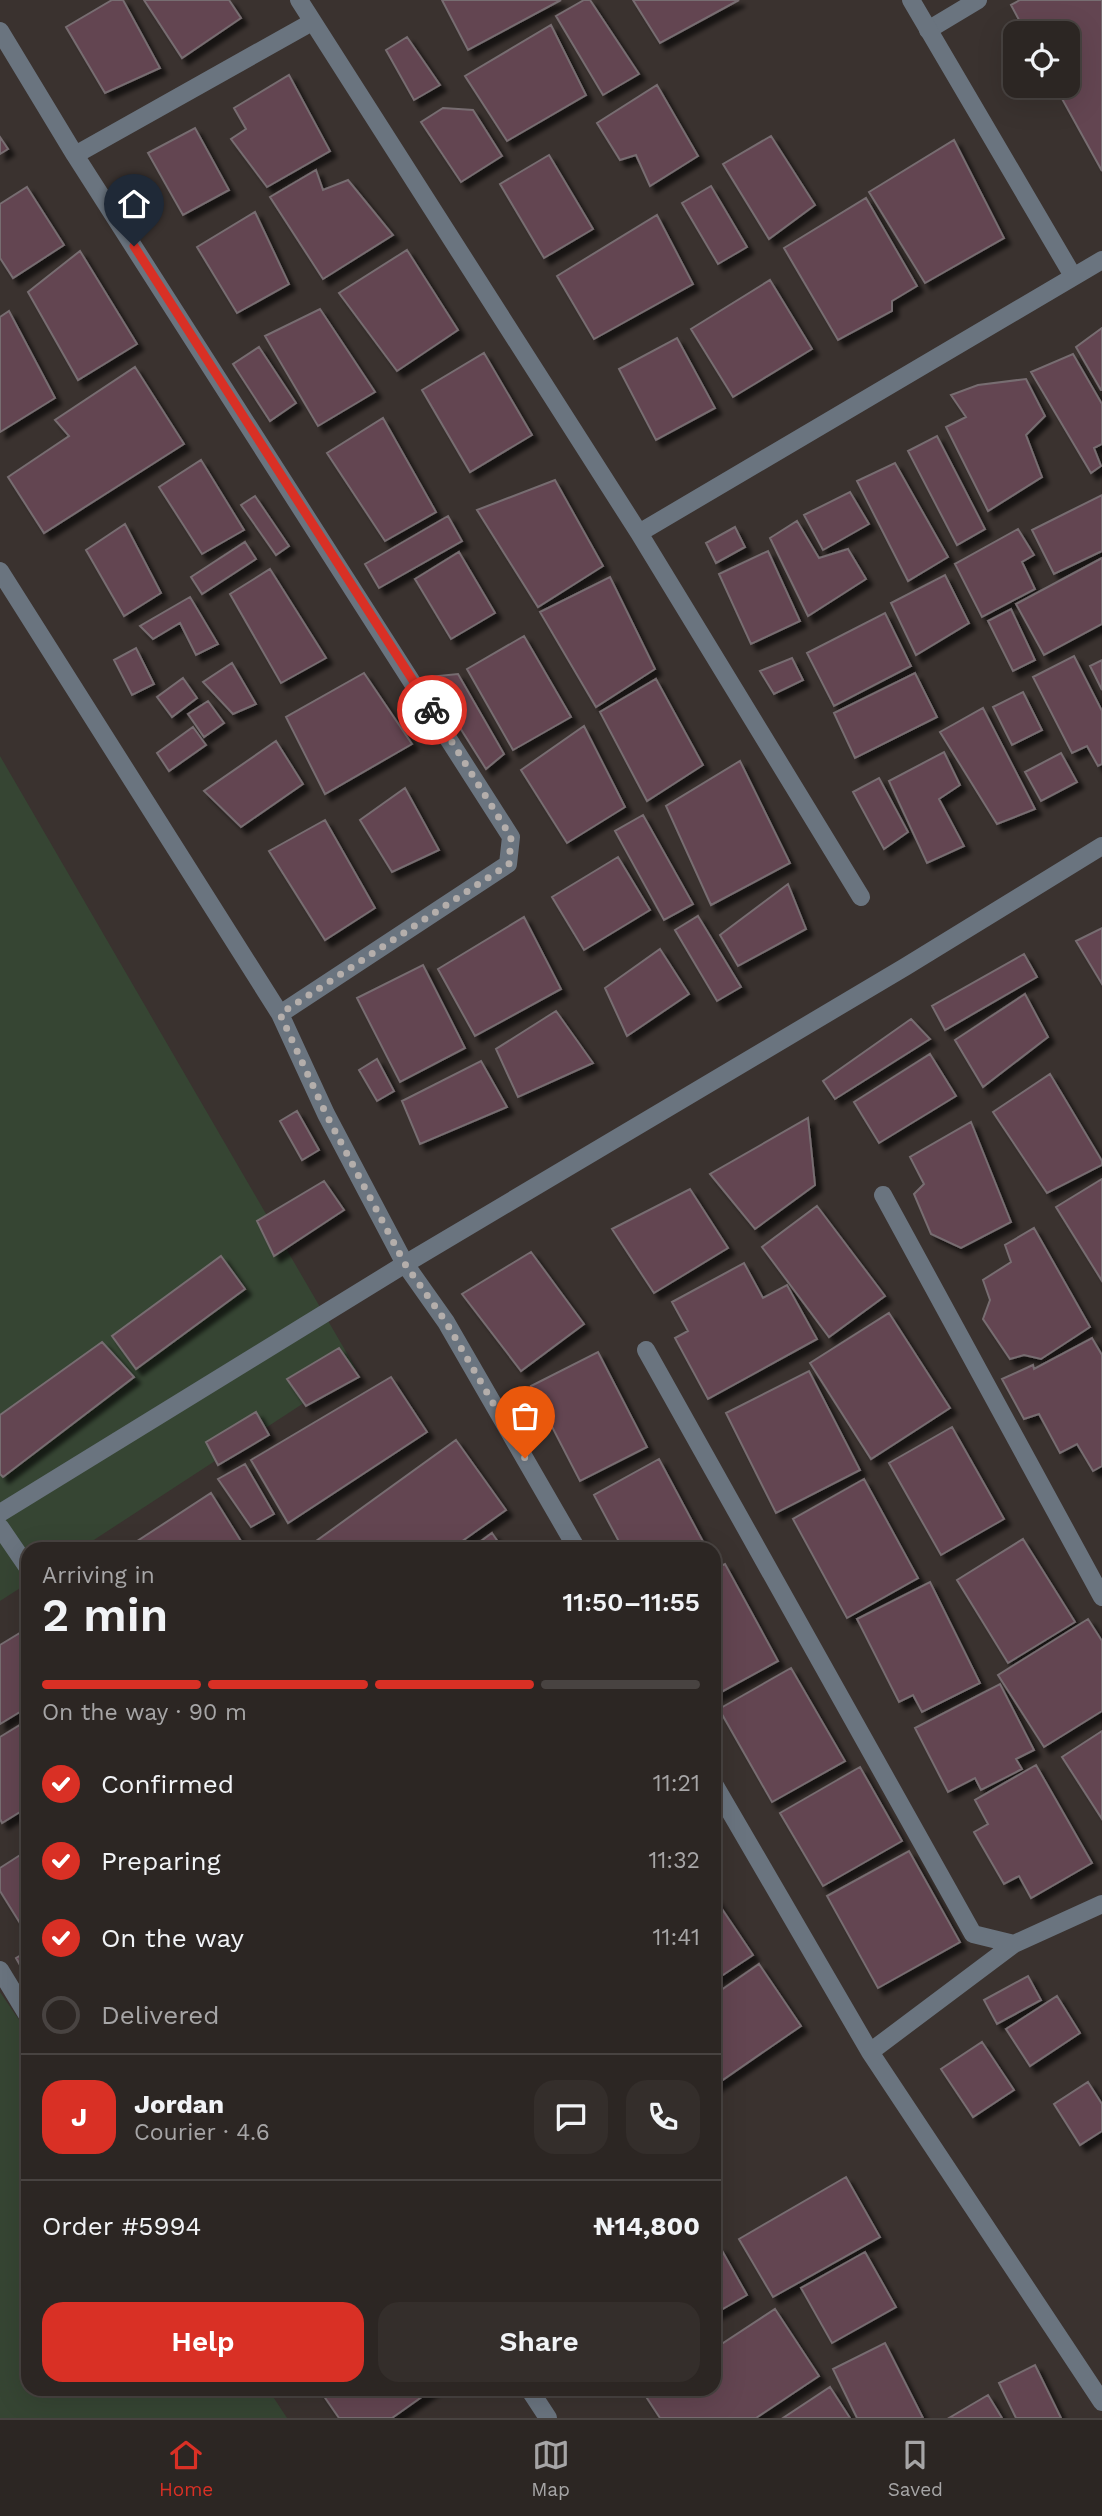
<!DOCTYPE html>
<html lang="en">
<head>
<meta charset="utf-8">
<style>
	:root { --surface:#2c2623; --page:#342e2b; --text:#f1f3f6; --muted:#a6a5a6; --line:#484341; --accent:#d93025 }
	body { margin:0; font-family:"Work Sans",sans-serif; background:var(--page); color:var(--text); height:100vh; display:flex; flex-direction:column; font-size:26px; white-space:nowrap }
	* { box-sizing:border-box; margin:0 }
	p { font-size:23px; color:var(--muted) }
	.icon { flex:none; width:38px; height:38px; fill:none; stroke:currentColor; stroke-width:2; stroke-linecap:round; stroke-linejoin:round }
	.map { position:relative; flex:1; overflow:hidden }
	.sheet { position:absolute; left:21px; top:1542px; width:700px; height:854px; display:flex; flex-direction:column; background:var(--surface); border-radius:21px; box-shadow:0 7px 28px #0002,0 0 0 2px var(--line) }
	.sheet>* { flex:none }
	.controls { position:absolute; left:1003px; top:21px; display:grid; gap:14px }
	.controls a { display:grid; place-items:center; width:77px; height:77px; border-radius:14px; background:var(--surface); box-shadow:0 7px 28px #0002,0 0 0 2px var(--line); font-size:35px }
	.pin { position:absolute; display:grid; place-items:center; width:60px; height:60px; color:#fff; margin:-72px -30px; border-radius:50% 50% 50% 0; rotate:-45deg; box-shadow:0 0 7px #0007 }
	.pin .icon { rotate:45deg }
	.courier { position:absolute; display:grid; place-items:center; width:70px; height:70px; margin:-35px; border:5px solid #d93025; border-radius:50%; background:#fff; color:#222; box-shadow:0 2px 9px #0007 }
	.overview em { font-style:normal; font-weight:600 }
	.overview div { display:flex; flex-direction:column-reverse }
	.overview { display:flex; align-items:center; justify-content:space-between; height:119px; padding:0 21px }
	h1 { font-size:46px; font-weight:600; line-height:52px }
	.bar { display:grid; grid-template-columns:repeat(4,1fr); gap:10px 7px; align-content:center; height:84px; padding:0 21px }
	.bar i { height:9px; border-radius:5px; background:var(--line) }
	.bar .on { background:var(--accent) }
	.bar p { grid-column:span 4 }
	.line { display:flex; align-items:center; gap:18px; padding:0 21px; border-top:2px solid var(--line) }
	.line div { flex:1 }
	.round { display:grid; place-items:center; flex:none; width:74px; height:74px; border-radius:21px; background:var(--page) }
	ol { padding:0 21px; list-style:none }
	li { display:flex; align-items:center; gap:21px; height:77px }
	li p { margin-inline-start:auto }
	li .icon { padding:7px; border-radius:50%; background:var(--accent); color:#fff; stroke-width:4 }
	li:last-child { color:var(--muted) }
	li i { width:38px; height:38px; border:4px solid var(--line); border-radius:50% }
	.action { display:flex; gap:14px; margin-top:auto; padding:14px 21px }
	.action a { flex:1; height:80px; border-radius:21px; background:var(--accent); color:#fff; font-size:28px; font-weight:600; line-height:80px; text-align:center }
	.action a+a { background:var(--page); color:var(--text) }
	.menu { display:flex; justify-content:space-around; align-items:center; height:98px; border-top:2px solid var(--line); background:var(--surface); font-size:19px; color:var(--muted) }
	.menu a { display:grid; justify-items:center; gap:4px }
	.menu .on { color:var(--accent) }
	.map>svg:first-child { display:block }
</style>
</head>
<body>
<div class="map">
<svg width="1102" height="2418" viewBox="0 0 1102 2418">
	<defs>
		<filter id="shadow"><feDropShadow dx="6" dy="6" stdDeviation="2" flood-color="#0009"/></filter>
	</defs>
	<rect width="100%" height="100%" fill="#3a322f"/>
	<path fill="#364533" d="M0,756L356,1369L80,1549H28V1583L0,1601Z
		M0,1992L28,2033V2389H268L287,2418H0Z"/>
	<path fill="#634451" stroke="#776d71" stroke-width="2" filter="url(#shadow)" d="M112,0H123L160,68L105,93L66,27Z
		M144,0H229L241,18L182,58Z
		M442,0H561L468,50Z
		M584,0H590L639,74L603,95L556,16Z
		M633,0H739L660,43Z
		M1020,0H1102V171L1055,86H1068V33H1026L1011,5Z
		M551,25L586,95L507,141L465,76Z
		M407,37L440,85L414,100L386,50Z
		M289,75L330,151L267,187L231,139L246,129L234,108Z
		M657,85L698,156L650,186L636,155L620,160L597,123Z
		M443,108L473,110L502,156L461,182L421,122Z
		M195,128L229,190L183,215L148,153Z
		M771,136L815,205L769,239L723,164Z
		M0,137L8,149L0,154Z
		M954,140L1004,238L925,283L869,192Z
		M549,155L593,229L544,258L500,184Z
		M316,170L323,190L348,180L393,235L323,279L270,197Z
		M711,186L747,247L718,264L682,203Z
		M27,187L64,245L13,278L0,258V204Z
		M866,198L917,286L892,301V311L838,340L784,248Z
		M255,212L289,284L237,313L197,247Z
		M657,215L693,284L594,339L557,276Z
		M407,250L458,330L397,371L339,293Z
		M80,251L137,344L78,380L28,292Z
		M770,280L812,349L733,397L691,329Z
		M320,309L375,392L318,426L265,336Z
		M9,311L55,398L0,432V317Z
		M1102,328V390H1101L1076,347Z
		M677,338L715,408L656,440L619,369Z
		M259,347L296,403L270,421L233,364Z
		M484,353L532,435L470,472L422,390Z
		M1073,354L1102,404V444L1094,448L1101,466L1091,473L1031,372Z
		M135,367L184,444L44,533L8,477L69,436L55,420Z
		M1026,379L1045,416L1026,435L1042,477L988,511L946,427L966,417L951,395L978,385Z
		M383,418L436,512L385,541L327,453Z
		M937,436L985,529L957,545L908,451Z
		M201,460L244,530L202,554L159,487Z
		M895,463L948,557L908,581L857,481Z
		M555,480L603,566L538,607L477,510Z
		M850,492L869,524L823,550L804,515Z
		M1102,495V551L1054,574L1032,530Z
		M255,496L289,546L276,555L241,505Z
		M448,516L462,541L379,588L365,564Z
		M797,521L819,558L848,549L866,579L808,616L770,538Z
		M125,524L161,593L124,616L86,550Z
		M735,527L745,547L716,563L706,543Z
		M1018,529L1034,555L1022,562L1035,589L982,617L955,564Z
		M245,542L256,559L202,594L191,577Z
		M768,551L800,621L751,644L719,574Z
		M459,552L495,613L451,639L415,579Z
		M1102,558V624L1044,655L1016,604Z
		M270,569L326,658L281,683L230,594Z
		M945,575L969,623L916,655L891,603Z
		M610,577L655,669L596,707L540,612Z
		M190,597L218,644L196,655L180,623L153,639L140,626Z
		M1011,609L1035,660L1013,671L988,621Z
		M885,613L911,666L834,706L807,653Z
		M524,636L571,717L513,750L467,669Z
		M136,648L154,684L132,695L114,660Z
		M1074,656L1102,711V764L1098,766L1087,746L1072,753L1033,677Z
		M792,658L803,680L774,694L760,671Z
		M1102,660V690L1090,666Z
		M232,663L256,704L233,714L203,682Z
		M364,673L412,744L325,794L286,717Z
		M915,673L937,717L855,758L834,713Z
		M458,674L504,754L486,769L428,677Z
		M183,678L197,698L172,717L157,697Z
		M656,679L703,765L647,801L600,712Z
		M1023,692L1042,730L1012,745L993,707Z
		M208,701L224,723L204,737L188,714Z
		M983,708L1035,809L997,824L940,732Z
		M584,726L625,807L567,843L521,770Z
		M193,727L206,745L169,771L157,753Z
		M276,741L303,784L241,827L204,791Z
		M944,752L960,785L939,799L964,846L927,863L889,781Z
		M1061,753L1077,782L1041,801L1025,772Z
		M740,761L790,863L711,905L666,806Z
		M879,778L908,832L884,849L853,792Z
		M405,788L439,850L392,872L360,820Z
		M643,815L693,904L664,920L615,831Z
		M325,820L375,908L325,940L269,851Z
		M618,857L650,910L584,950L552,897Z
		M788,884L806,929L738,966L720,935Z
		M698,916L741,987L717,1001L675,930Z
		M524,917L561,989L475,1036L438,969Z
		M1102,928V984L1076,941Z
		M660,949L689,994L627,1036L605,988Z
		M1024,954L1037,977L945,1030L932,1006Z
		M423,965L465,1048L400,1082L357,998Z
		M1025,994L1048,1037L983,1087L955,1040Z
		M556,1011L593,1063L518,1097L496,1049Z
		M911,1019L930,1039L835,1099L823,1081Z
		M930,1054L956,1096L879,1143L854,1102Z
		M377,1059L394,1091L377,1101L359,1070Z
		M481,1061L507,1107L420,1144L402,1101Z
		M1050,1074L1102,1161V1165L1047,1193L993,1112Z
		M297,1111L319,1150L302,1160L280,1121Z
		M808,1118L815,1185L755,1229L710,1174Z
		M971,1122L1011,1222L961,1248L931,1234L914,1194L924,1184L910,1157Z
		M1102,1179V1281L1056,1207Z
		M324,1181L344,1210L274,1256L257,1221Z
		M690,1189L728,1248L654,1293L612,1229Z
		M817,1206L885,1296L829,1337L762,1247Z
		M1034,1228L1090,1327L1041,1359L1024,1355L1010,1359L983,1319L990,1300L983,1280L1011,1262L1005,1245Z
		M531,1252L584,1324L521,1371L462,1294Z
		M221,1256L245,1289L136,1369L112,1336Z
		M744,1263L763,1298L787,1285L817,1339L708,1399L675,1338L688,1331L672,1302Z
		M889,1313L950,1408L871,1459L810,1363Z
		M1092,1338L1102,1355V1466L1093,1471L1077,1444L1060,1453L1039,1414L1024,1419L1002,1379L1033,1365L1034,1369Z
		M102,1342L134,1377L3,1477L0,1474V1415Z
		M339,1348L359,1377L306,1406L287,1379Z
		M598,1352L647,1447L580,1481L531,1386Z
		M809,1371L860,1470L776,1513L726,1413Z
		M391,1377L427,1432L288,1523L251,1460Z
		M256,1412L269,1435L218,1465L206,1442Z
		M952,1427L1004,1519L941,1555L889,1463Z
		M456,1440L506,1510L451,1549H305Z
		M659,1459L707,1549H623L594,1495Z
		M245,1464L274,1514L251,1527L218,1479Z
		M864,1479L918,1578L847,1618L793,1519Z
		M211,1493L246,1549H125Z
		M492,1533L503,1549H470Z
		M1023,1539L1075,1622L1008,1663L957,1580Z
		M725,1564L778,1661L714,1696V1569Z
		M930,1582L980,1683L922,1712L913,1695L899,1702L857,1619Z
		M1088,1619L1102,1641V1711L1044,1747L998,1675Z
		M28,1628V1707L0,1724V1645Z
		M791,1668L845,1761L772,1802L719,1709Z
		M1000,1684L1034,1750L1016,1759L1022,1769L981,1790L975,1778L948,1792L915,1728Z
		M28,1720V1807L2,1823L0,1819V1737Z
		M1102,1731V1819L1062,1757Z
		M1036,1765L1092,1863L1031,1898L1019,1876L1004,1884L974,1832L988,1824L975,1800Z
		M860,1767L902,1841L823,1886L780,1813Z
		M28,1850V1936L0,1891V1868Z
		M909,1851L960,1942L878,1988L827,1896Z
		M714,1897L753,1955L714,1981Z
		M28,1951V1979L16,1958Z
		M759,1964L801,2026L714,2086V1995Z
		M1028,1976L1041,2000L997,2024L984,2000Z
		M1057,1996L1080,2033L1030,2066L1006,2029Z
		M982,2042L1014,2090L973,2117L941,2069Z
		M1088,2082L1102,2104V2131L1080,2145L1054,2104Z
		M846,2177L880,2237L773,2297L739,2239Z
		M720,2247L747,2295L714,2314V2250Z
		M865,2252L896,2307L832,2343L801,2288Z
		M775,2309L819,2376L756,2418H660L645,2395L655,2389H714V2349Z
		M885,2343L923,2418H857L833,2369Z
		M1035,2365L1061,2418H1016L999,2383Z
		M830,2387L850,2418H783Z
		M319,2389H433L392,2418H339Z
		M988,2395L1002,2418H949Z"/>
	<g fill="none" stroke-linecap="round" stroke-linejoin="round">
		<path stroke="#6a747f" stroke-width="18" d="M928,30L978,0"/>
		<path stroke="#6a747f" stroke-width="18" d="M299,0L639,533L861,897
			M911,0L1073,276
			M0,31L75,155L511,837L508,864L280,1014
			M75,155L312,22
			M639,533L1102,260
			M0,571L280,1014L326,1114L405,1264L446,1322L577,1549
			M883,1195L1102,1597
			M646,1350L973,1934L1014,1944
			M0,1513L405,1264L905,967L1102,846
			M0,1527L28,1568
			M714,1784L870,2052L1102,2402
			M0,1970L28,2016
			M870,2052L1014,1944L1102,1904
			M529,2389L548,2418"/>
	</g>
	<g fill="none" stroke-linecap="round" stroke-linejoin="round">
		<path stroke="#b4aeab" stroke-width="7" stroke-dasharray="0 12.6" d="M432,710L511,837L509,864L280,1014L326,1114L405,1264L446,1322L525,1458"/>
		<path stroke="#d93025" stroke-width="9" d="M134,246L432,710"/>
	</g>
</svg>
<div class="controls">
<a><svg class="icon" aria-label="locate" viewBox="0 0 24 24"><circle cx="12" cy="12" r="6"/><path d="M12 2v4M12 18v4M2 12h4M18 12h4"/></svg></a>
</div>
<div class="pin" style="left:525px;top:1458px;background:#ea580c"><svg class="icon" aria-label="bag" viewBox="0 0 24 24"><path d="M5 8h14l-1 12H6zM9 8a3 3 0 0 1 6 0"/></svg></div>
<div class="pin" style="left:134px;top:246px;background:#1f2937"><svg class="icon" aria-label="home" viewBox="0 0 24 24"><path d="M3 11l9-7 9 7M6 9v11h12V9"/></svg></div>
<div class="courier" style="left:432px;top:710px"><svg class="icon" aria-label="bike" viewBox="0 0 24 24"><circle cx="6" cy="16" r="4"/><circle cx="18" cy="16" r="4"/><path d="M6 16l4-8h5l3 8M10 8l3 8H6M13 5h3"/></svg></div>
<section class="sheet">
<div class="overview"><div><h1>2 min</h1><p>Arriving in</p></div><em>11:50–11:55</em></div>
<div class="bar"><i class="on"></i><i class="on"></i><i class="on"></i><i></i><p>On the way · 90 m</p></div>
<ol>
<li><svg class="icon" aria-label="check" viewBox="0 0 24 24"><path d="M5 12l5 5 9-10"/></svg>Confirmed<p>11:21</p></li>
<li><svg class="icon" aria-label="check" viewBox="0 0 24 24"><path d="M5 12l5 5 9-10"/></svg>Preparing<p>11:32</p></li>
<li><svg class="icon" aria-label="check" viewBox="0 0 24 24"><path d="M5 12l5 5 9-10"/></svg>On the way<p>11:41</p></li>
<li><i></i>Delivered</li>
</ol>
<div class="line" style="height:126px"><b class="round" style="background:var(--accent);color:#fff">J</b><div><b>Jordan</b><p>Courier · 4.6</p></div><a class="round"><svg class="icon" aria-label="chat" viewBox="0 0 24 24"><path d="M4 5h16v11H9l-5 4z"/></svg></a><a class="round"><svg class="icon" aria-label="phone" viewBox="0 0 24 24"><path d="M5 4h4l2 5-3 2q2 4 5 5l2-3 5 2v4C11 20 4 13 5 4z"/></svg></a></div>
<div class="line" style="height:91px"><div>Order #5994</div><b>₦14,800</b></div>
<div class="action"><a>Help</a><a>Share</a></div>
</section>
</div>
<nav class="menu">
<a class="on"><svg class="icon" aria-label="home" viewBox="0 0 24 24"><path d="M3 11l9-7 9 7M6 9v11h12V9"/></svg>Home</a>
<a><svg class="icon" aria-label="map" viewBox="0 0 24 24"><path d="M3 6l6-2 6 2 6-2v14l-6 2-6-2-6 2zM9 4v14M15 6v14"/></svg>Map</a>
<a><svg class="icon" aria-label="saved" viewBox="0 0 24 24"><path d="M7 4h10v16l-5-4-5 4z"/></svg>Saved</a>
</nav>
</body>
</html>
